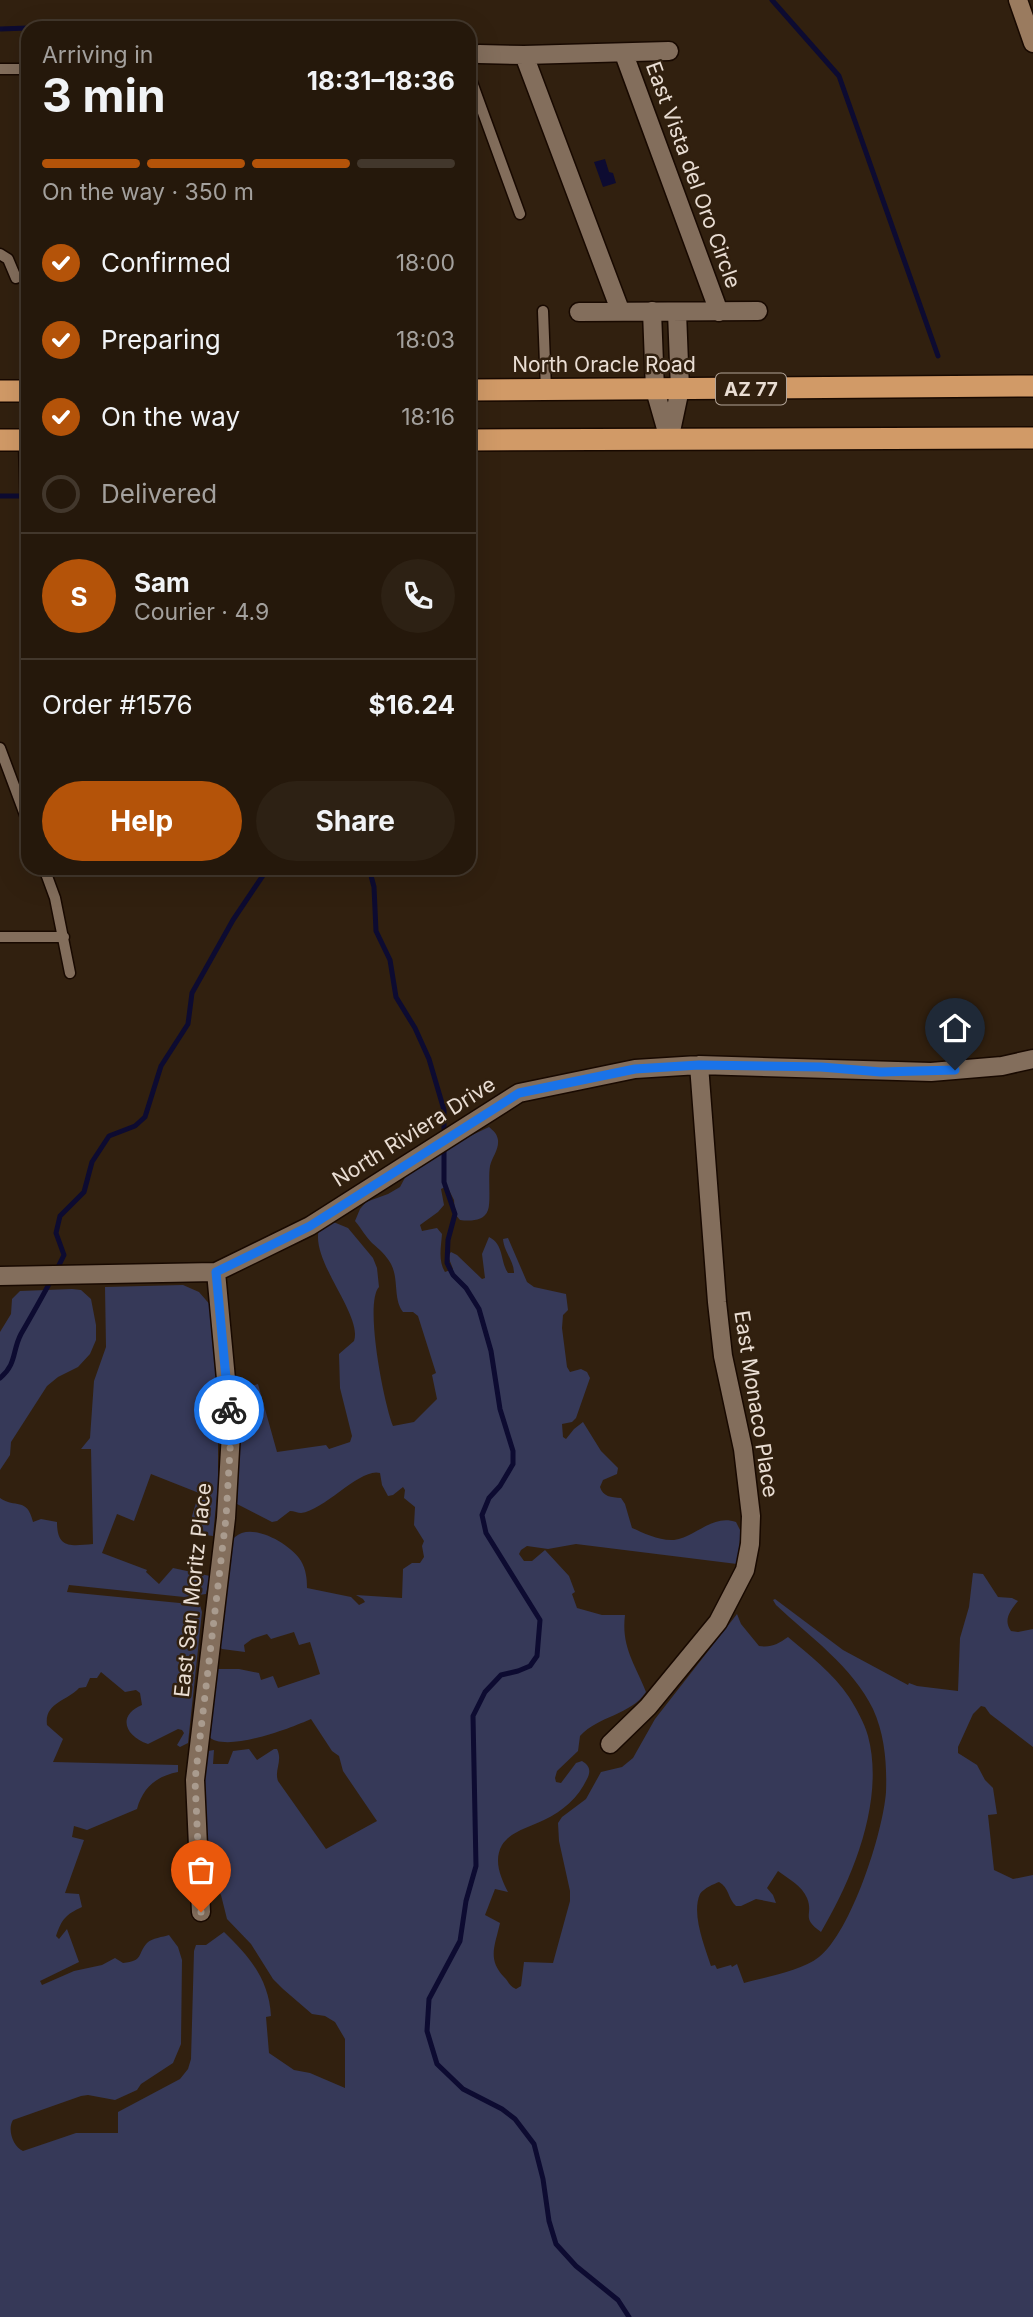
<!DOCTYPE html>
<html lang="en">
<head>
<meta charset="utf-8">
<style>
	:root { --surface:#25180b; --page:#2d2114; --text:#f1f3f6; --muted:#a3a09d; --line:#42372c; --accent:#b45309 }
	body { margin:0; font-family:Inter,sans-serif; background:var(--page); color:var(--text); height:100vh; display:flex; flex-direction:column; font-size:26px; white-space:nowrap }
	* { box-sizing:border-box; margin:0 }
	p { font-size:23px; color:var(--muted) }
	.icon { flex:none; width:38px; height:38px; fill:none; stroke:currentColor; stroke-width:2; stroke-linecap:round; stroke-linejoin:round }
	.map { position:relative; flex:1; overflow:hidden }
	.sheet { position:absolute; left:21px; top:21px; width:455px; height:854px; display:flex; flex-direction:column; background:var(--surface); border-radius:21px; box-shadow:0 7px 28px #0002,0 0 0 2px var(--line) }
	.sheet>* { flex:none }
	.pin { position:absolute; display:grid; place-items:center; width:60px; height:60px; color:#fff; margin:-72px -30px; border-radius:50% 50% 50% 0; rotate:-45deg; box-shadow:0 0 7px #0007 }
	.pin .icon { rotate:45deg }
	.courier { position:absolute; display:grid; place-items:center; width:70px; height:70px; margin:-35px; border:5px solid #1a73e8; border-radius:50%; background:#fff; color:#222; box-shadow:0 2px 9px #0007 }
	.headline em { font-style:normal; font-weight:700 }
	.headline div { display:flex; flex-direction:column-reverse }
	.headline { display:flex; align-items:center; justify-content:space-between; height:119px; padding:0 21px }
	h1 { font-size:46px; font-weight:700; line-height:52px }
	.bar { display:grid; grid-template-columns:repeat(4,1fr); gap:10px 7px; align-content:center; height:84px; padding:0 21px }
	.bar i { height:9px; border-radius:5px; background:var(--line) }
	.bar .selected { background:var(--accent) }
	.bar p { grid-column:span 4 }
	.line { display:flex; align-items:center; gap:18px; padding:0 21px; border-top:2px solid var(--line) }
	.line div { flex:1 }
	.round { display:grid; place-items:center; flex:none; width:74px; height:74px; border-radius:37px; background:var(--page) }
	ol { padding:0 21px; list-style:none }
	li { display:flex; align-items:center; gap:21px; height:77px }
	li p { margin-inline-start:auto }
	li .icon { padding:7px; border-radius:50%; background:var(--accent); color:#fff; stroke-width:4 }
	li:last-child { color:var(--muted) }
	li i { width:38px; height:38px; border:4px solid var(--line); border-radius:50% }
	.cta { display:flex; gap:14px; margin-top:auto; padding:14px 21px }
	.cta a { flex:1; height:80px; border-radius:42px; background:var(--accent); color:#fff; font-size:28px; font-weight:700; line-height:80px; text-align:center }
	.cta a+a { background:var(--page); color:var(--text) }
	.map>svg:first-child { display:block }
</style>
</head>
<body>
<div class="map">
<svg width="1033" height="2317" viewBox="0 0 1033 2317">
	<rect width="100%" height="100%" fill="#31200f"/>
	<path fill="#363958" d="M489,1127C494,1131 497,1134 498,1140C499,1150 492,1157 490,1166C488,1177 491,1202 488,1210C484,1222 469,1221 460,1220L455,1214L454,1200L447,1186L441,1189L444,1205L438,1212L420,1225L422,1231L437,1228L442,1234C441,1247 438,1261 445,1272L453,1269L448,1256L451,1252L457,1255L482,1279L485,1278L482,1254L489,1237C504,1244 500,1261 508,1273H514C514,1261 504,1252 503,1239L508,1238L527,1282L534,1287L566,1294L568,1310L563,1315L562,1328L567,1367L570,1372L581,1369L587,1372L590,1378L576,1418L572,1422L562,1424L563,1437L566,1439L574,1429L583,1422L601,1451L618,1468L617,1474L603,1480L600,1487C603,1497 611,1497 621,1498L625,1504L632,1528C644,1533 659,1541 674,1540C696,1537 712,1514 736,1522L741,1532L737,1564L576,1544L548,1549L527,1546L521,1550L519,1554L524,1561H532L545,1550L569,1576L575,1592L572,1594L577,1608L602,1615H625C621,1647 635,1664 646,1692C631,1715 598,1716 580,1736L578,1751L557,1771L555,1778L556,1782L561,1783L576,1763L582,1761C590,1766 591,1771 587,1779C578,1798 563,1811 544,1820C530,1827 511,1831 502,1845C493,1861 501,1878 508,1892L495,1889L485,1915L500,1923C495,1946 487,1959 504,1977C509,1982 509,1986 516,1989L521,1986L524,1962L553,1963L570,1901V1891L559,1841L558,1823L562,1817L586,1799L601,1772L622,1767L633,1758L655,1719L737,1614L741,1624L759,1646C771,1648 778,1644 788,1637C809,1655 833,1673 849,1697C857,1710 864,1722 868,1736C885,1800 853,1878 821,1932C800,1917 814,1915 807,1898C802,1886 789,1879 778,1871L767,1888L773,1895L776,1903L756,1899L741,1906H736C728,1899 729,1887 719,1882C714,1884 704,1888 700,1894C691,1914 705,1947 711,1966L715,1965L717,1969L731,1965L732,1967L737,1964L744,1983C765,1977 802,1971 819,1957C851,1932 883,1833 886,1792C887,1765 885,1735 873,1709C853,1667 809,1636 776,1605L773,1600L775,1599L843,1650L908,1685L909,1683L917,1686L958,1691L960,1638L969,1607L973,1573L983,1574L998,1597L1012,1598L1018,1601C1010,1611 1003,1620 1011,1631L1018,1632L1033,1629V1747L990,1714L985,1707L981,1706L973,1714L958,1747V1753L977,1765L985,1780L993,1788L997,1814L988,1815L994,1870L1013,1879L1033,1875V2317H0V1498C15,1509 27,1496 33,1522L41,1519L57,1522C57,1549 71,1546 93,1544L91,1449H81L90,1438L94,1381L106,1347L105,1287L183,1285L199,1292L212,1307L218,1390V1484L213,1536L198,1534L192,1516L199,1493L151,1474L134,1521L117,1514L102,1553L147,1570L146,1572L159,1584L173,1568L210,1576L206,1594L184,1597L69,1585L67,1592L200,1605L202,1612L188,1743L180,1747L177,1745L184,1733L182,1730L178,1729L148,1744C126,1737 116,1716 142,1705L140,1693L136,1690L125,1692L101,1672L97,1678H90L86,1687L79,1688C67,1701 44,1703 47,1725L63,1739L53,1762L178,1765V1772C157,1776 143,1787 137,1809L87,1830L74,1826L72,1837L84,1840L65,1893L79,1894L82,1907C65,1915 62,1919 56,1936L59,1939L67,1929L79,1962L40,1981L42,1985L74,1971L102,1965L115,1958L123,1963C144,1961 137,1954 147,1943C152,1938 163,1937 169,1935L178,1947L182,1960L181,2044L173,2063L141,2084L137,2090L115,2100L88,2095L81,2096L13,2120C7,2129 13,2147 23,2151L76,2133H118V2112L180,2079L188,2069L191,2059L194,1951L196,1945H206L224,1932C249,1956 269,1979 271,2016L266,2017L269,2053L294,2070L310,2073L345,2088V2039L335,2022L325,2016L312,2014L283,1989L273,1979L251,1944L227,1919L221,1895L213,1882L209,1867L202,1790L205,1757L208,1751L214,1750L213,1764H228L233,1751L249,1749L257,1760L274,1749H277C283,1761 274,1770 278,1781L326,1849L377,1821L343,1771L339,1756L332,1751L311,1719C291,1728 224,1754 208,1736L215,1669H239L259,1673L261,1680L273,1676L278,1688L320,1674L310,1642L299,1645L294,1632L271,1639L267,1634L252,1639L244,1645L245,1652L222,1649L219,1646L229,1552C230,1547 231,1540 235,1537C252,1521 292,1545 301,1561C306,1570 307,1578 307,1588L351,1597L359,1605L365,1602L363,1599L356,1595L402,1598L403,1569L412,1563H420L424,1557L422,1546L424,1541L414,1525L415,1507L404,1498L405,1490L403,1487L393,1495L388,1496L382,1485L380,1473C361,1467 325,1510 301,1513C298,1513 294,1511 290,1511L277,1521L272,1522L237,1504L242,1389L258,1384L277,1452L326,1445L329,1449L350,1442L352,1436L340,1388L339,1354L354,1341C363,1315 310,1261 319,1229L331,1221L348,1228L373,1258L377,1268L379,1287C364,1303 384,1404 393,1426L414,1422L437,1399L432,1375L436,1373L418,1316L413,1312H403C393,1299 399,1279 391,1264C386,1255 380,1250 372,1243C366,1237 361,1228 355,1221L360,1209L366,1202L388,1194L400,1187L408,1172L449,1146Z
		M72,1289L81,1290L91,1299L96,1325V1340L90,1354L78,1367L58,1377L47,1386L11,1442L10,1455L0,1470V1332L11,1314L12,1299L20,1291Z"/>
	<path fill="#0d0b31" d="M605,159L609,172L613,173L616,183L603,187L594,162Z"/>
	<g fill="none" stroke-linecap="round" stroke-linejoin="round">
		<path stroke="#0d0b31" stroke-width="5" d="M772,0L839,76L938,356
			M45,28L146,25
			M0,29L28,28
			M0,496H25
			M369,868L374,887L376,931L390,960L396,997L415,1028L429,1059L444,1110V1182L455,1214L448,1240L447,1263L453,1275L466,1288L479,1309L491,1351L500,1409L513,1451V1464L500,1486L489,1498L482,1515L486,1533L540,1620L537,1656L530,1666L518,1671L501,1675L485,1692L473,1716L476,1866L466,1901L460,1941L429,1999L427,2031L437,2064L463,2089L502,2109L515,2119L534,2144L543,2179L549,2221L556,2244L576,2266L618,2300L629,2317
			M0,1378C17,1364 12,1351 21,1334C36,1308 51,1282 64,1255L56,1233L60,1216L84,1192L92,1162L109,1136L135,1126L145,1117L161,1066L188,1024L192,993L233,920L268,868"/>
		<g stroke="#180900" stroke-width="13">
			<path id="lane" d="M0,69H28
				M469,74L520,214
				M0,254L8,259L16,278
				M543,311L546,390
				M24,440L26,518L28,524
				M0,748L28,823
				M44,868L55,898L70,973
				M0,937H64"/>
		</g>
		<g stroke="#180900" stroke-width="21">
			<path id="street" d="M479,54L524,55L669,51
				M624,54L719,312
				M524,55L620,310
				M652,311L655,390L669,439
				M579,312L758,311
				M670,436L680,389L677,312
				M0,1276L216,1272L310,1226L519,1093L635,1069L699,1065L931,1072L1002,1066L1033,1059
				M610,1744L648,1707L718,1622L745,1570L750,1544L751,1516L743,1449L723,1356L717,1302L699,1065
				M201,1912L195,1780L226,1518L231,1433L216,1272"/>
		</g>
		<g stroke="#180900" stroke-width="21">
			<path id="secondary" d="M1018,0L1033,43"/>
		</g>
		<g stroke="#180900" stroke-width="24">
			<path id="highway" d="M469,390L1033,386
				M0,391H28
				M0,440H28
				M469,440L1033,438"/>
		</g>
		<use href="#lane" stroke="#836e5c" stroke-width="10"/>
		<use href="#street" stroke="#836e5c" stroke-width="18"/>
		<use href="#secondary" stroke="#9a7b5f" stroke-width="18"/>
		<use href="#highway" stroke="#d19a67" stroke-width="21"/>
	</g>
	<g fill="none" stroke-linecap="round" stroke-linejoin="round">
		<path stroke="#a99b8e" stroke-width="7" stroke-dasharray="0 12.6" d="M201,1912L195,1780L226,1518L231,1433L229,1410"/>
		<path stroke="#1a73e8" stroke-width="9" d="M229,1410L216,1272L310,1226L519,1093L635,1069L699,1065L821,1067L881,1072L955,1070"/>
	</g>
	<g text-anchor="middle" stroke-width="5" stroke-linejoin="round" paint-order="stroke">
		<rect fill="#31200f" stroke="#b2a498" stroke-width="2" x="716" y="373.5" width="70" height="31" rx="5"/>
		<g font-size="19" font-weight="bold" fill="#e9ddd3">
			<text x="751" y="396">AZ 77</text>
		</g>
		<g font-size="21" fill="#e9ddd3" stroke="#31200f">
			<text transform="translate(693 175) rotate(70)" y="7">East Vista del Oro Circle</text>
			<text x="604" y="372">North Oracle Road</text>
			<text transform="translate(414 1132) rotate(-32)" y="7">North Riviera Drive</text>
			<text transform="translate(756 1404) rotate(81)" y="7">East Monaco Place</text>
			<text transform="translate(193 1590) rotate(-84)" y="7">East San Moritz Place</text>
		</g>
	</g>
</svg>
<div class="pin" style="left:201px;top:1912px;background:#ea580c"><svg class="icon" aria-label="bag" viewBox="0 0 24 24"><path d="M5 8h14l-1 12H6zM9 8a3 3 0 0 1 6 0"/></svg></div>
<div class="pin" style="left:955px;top:1070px;background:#1f2937"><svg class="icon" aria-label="home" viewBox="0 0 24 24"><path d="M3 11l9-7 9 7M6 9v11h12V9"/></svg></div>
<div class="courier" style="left:229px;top:1410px"><svg class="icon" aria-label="bike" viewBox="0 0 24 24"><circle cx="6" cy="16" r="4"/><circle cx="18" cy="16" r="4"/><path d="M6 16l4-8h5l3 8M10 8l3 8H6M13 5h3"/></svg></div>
<section class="sheet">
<div class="headline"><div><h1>3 min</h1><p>Arriving in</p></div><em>18:31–18:36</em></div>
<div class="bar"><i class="selected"></i><i class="selected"></i><i class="selected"></i><i></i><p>On the way · 350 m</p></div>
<ol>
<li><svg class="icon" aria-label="check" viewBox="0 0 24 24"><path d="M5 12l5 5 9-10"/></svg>Confirmed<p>18:00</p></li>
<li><svg class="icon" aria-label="check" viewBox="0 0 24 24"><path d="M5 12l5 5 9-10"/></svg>Preparing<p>18:03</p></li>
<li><svg class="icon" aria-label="check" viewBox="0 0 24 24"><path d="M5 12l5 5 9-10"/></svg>On the way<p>18:16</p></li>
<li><i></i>Delivered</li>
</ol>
<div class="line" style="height:126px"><b class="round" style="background:var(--accent);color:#fff">S</b><div><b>Sam</b><p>Courier · 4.9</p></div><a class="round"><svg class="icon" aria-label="phone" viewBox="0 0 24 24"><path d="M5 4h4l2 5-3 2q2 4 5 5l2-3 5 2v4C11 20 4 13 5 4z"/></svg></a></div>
<div class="line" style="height:91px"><div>Order #1576</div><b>$16.24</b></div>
<div class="cta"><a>Help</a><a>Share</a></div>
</section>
</div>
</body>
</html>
